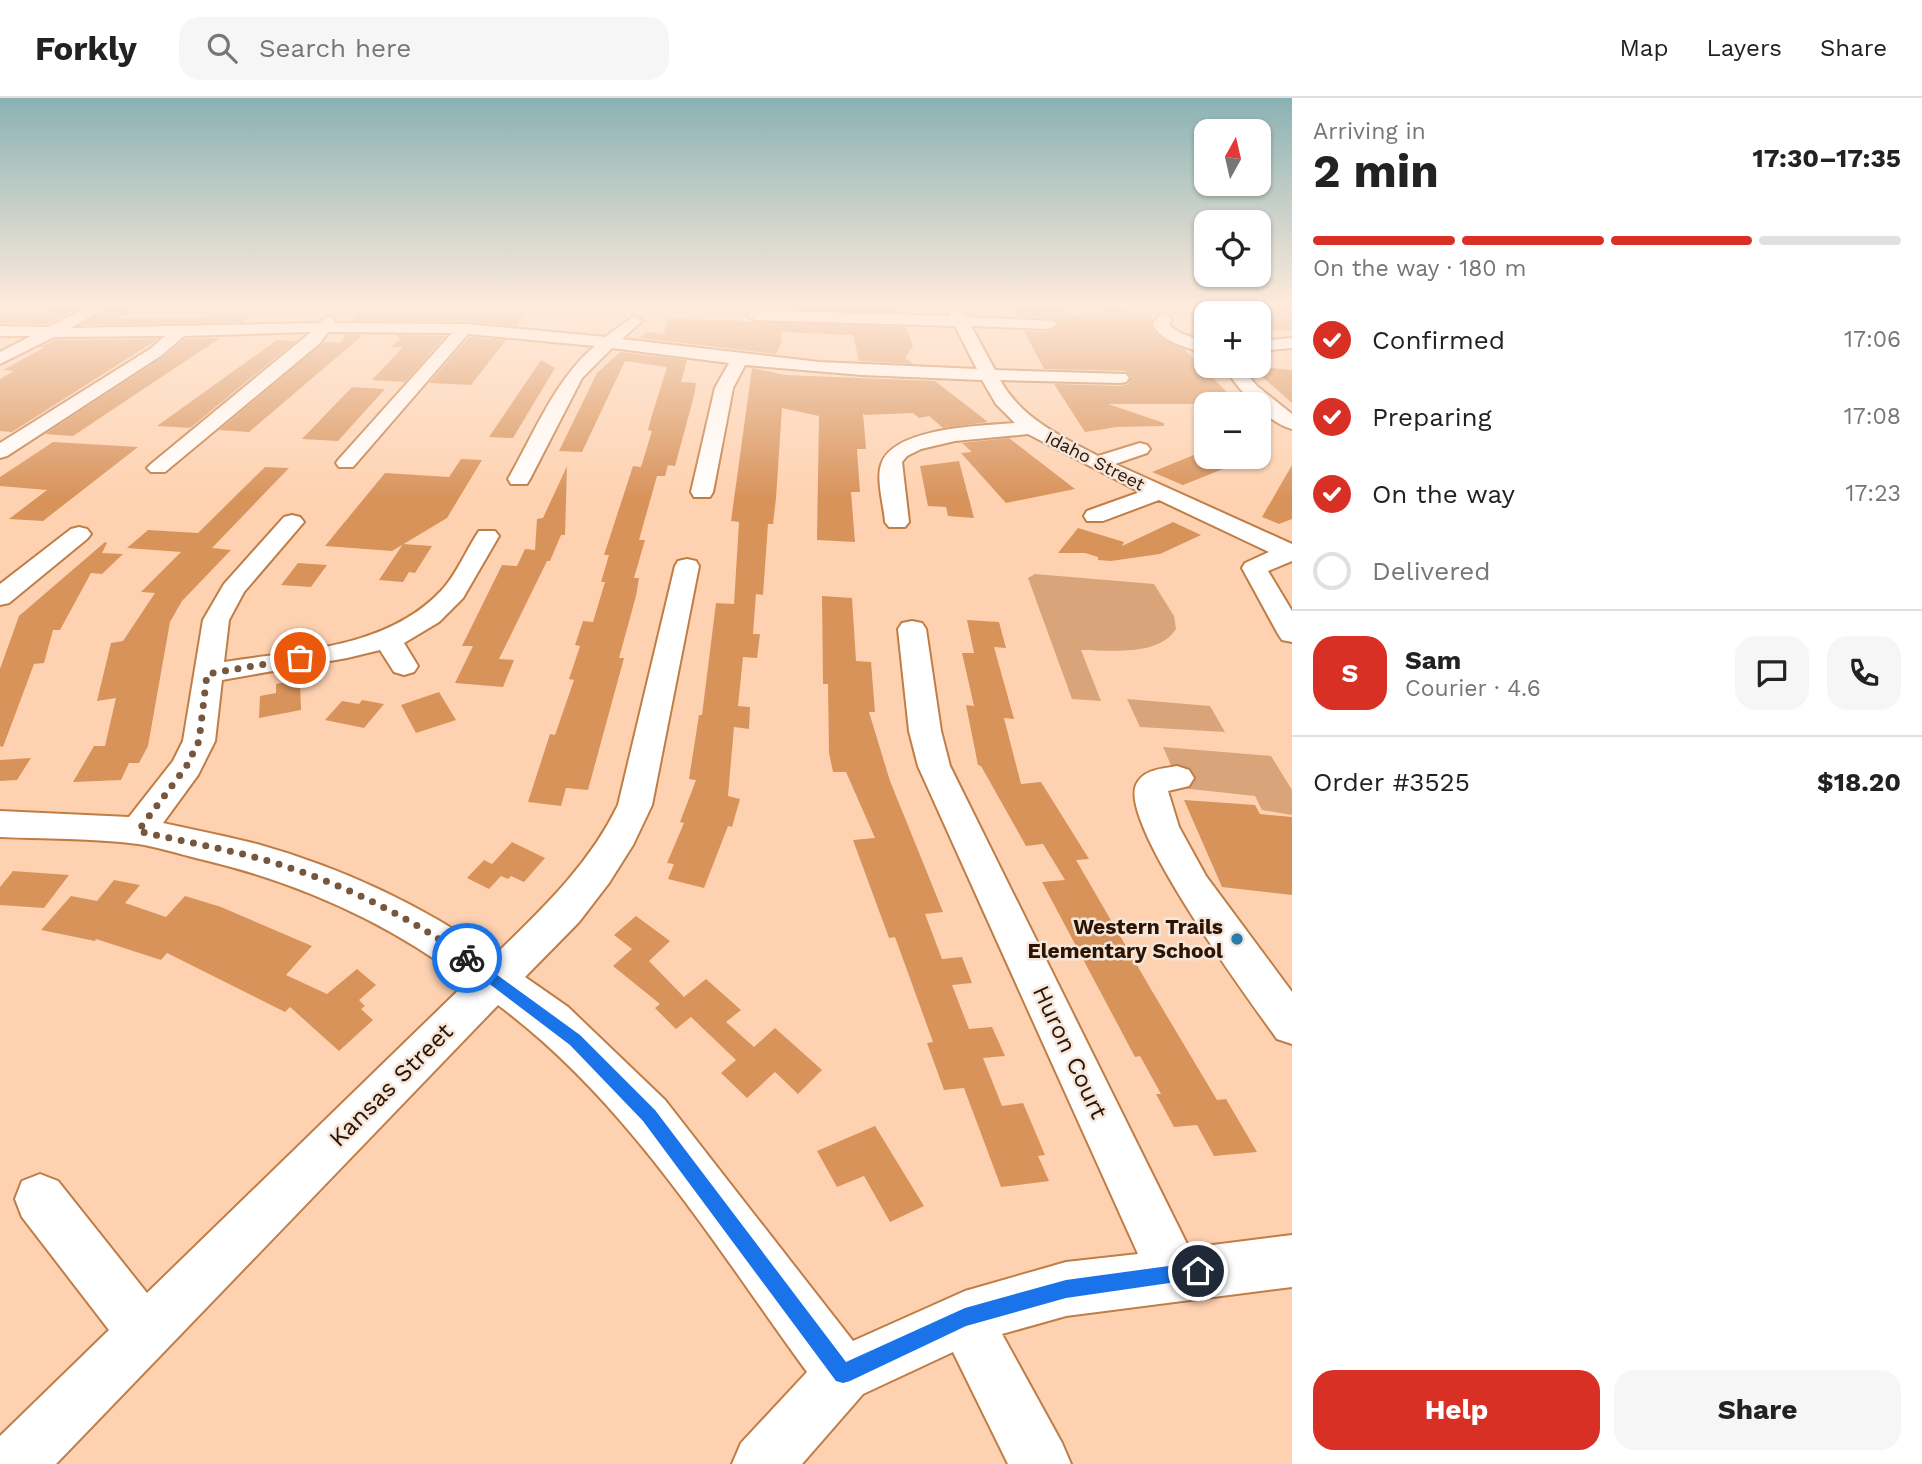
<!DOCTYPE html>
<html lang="en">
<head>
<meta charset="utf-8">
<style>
	:root { --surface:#fff; --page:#f6f6f6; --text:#222; --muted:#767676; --line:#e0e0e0; --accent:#d93025 }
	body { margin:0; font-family:"Work Sans",sans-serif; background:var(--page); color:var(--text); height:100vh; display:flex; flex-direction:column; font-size:26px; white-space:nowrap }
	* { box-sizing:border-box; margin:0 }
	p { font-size:23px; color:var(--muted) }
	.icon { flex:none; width:38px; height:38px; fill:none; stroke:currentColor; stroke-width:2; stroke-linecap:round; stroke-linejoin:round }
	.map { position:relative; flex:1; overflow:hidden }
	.details { display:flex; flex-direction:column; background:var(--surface); width:630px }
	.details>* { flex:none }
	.needle { width:46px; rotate:8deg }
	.controls { position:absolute; left:1194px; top:21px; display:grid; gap:14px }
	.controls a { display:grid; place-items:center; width:77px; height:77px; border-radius:14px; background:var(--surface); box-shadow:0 2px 5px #0004; font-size:35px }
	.pin { position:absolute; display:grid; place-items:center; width:60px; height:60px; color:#fff; margin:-30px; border:4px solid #fff; border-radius:50%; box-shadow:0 2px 7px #0007 }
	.courier { position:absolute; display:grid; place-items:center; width:70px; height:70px; margin:-35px; border:5px solid #1a73e8; border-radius:50%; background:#fff; color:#222; box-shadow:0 2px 9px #0007 }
	.head em { font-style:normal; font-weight:700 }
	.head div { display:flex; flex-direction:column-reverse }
	.head { display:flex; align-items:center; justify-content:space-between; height:119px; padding:0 21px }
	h1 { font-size:46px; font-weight:700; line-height:52px }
	.bar { display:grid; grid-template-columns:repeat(4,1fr); gap:10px 7px; align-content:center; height:84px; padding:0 21px }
	.bar i { height:9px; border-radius:5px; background:var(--line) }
	.bar .on { background:var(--accent) }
	.bar p { grid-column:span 4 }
	.line { display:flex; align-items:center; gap:18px; padding:0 21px; border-top:2px solid var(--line) }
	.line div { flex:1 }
	.round { display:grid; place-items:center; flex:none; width:74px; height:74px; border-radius:21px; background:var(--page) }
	ol { padding:0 21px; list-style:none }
	li { display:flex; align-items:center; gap:21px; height:77px }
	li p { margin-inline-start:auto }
	li .icon { padding:7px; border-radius:50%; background:var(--accent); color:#fff; stroke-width:4 }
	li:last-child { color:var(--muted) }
	li i { width:38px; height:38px; border:4px solid var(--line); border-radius:50% }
	.cta { display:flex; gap:14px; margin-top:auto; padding:14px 21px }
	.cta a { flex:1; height:80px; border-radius:21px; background:var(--accent); color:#fff; font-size:28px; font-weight:700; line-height:80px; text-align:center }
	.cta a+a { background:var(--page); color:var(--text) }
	header { display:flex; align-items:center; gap:42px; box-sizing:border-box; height:98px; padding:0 35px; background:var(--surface); border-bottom:2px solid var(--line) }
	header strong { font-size:33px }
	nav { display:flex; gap:38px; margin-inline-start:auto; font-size:24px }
	.search { width:490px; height:63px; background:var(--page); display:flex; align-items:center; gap:18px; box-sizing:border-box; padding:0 24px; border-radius:21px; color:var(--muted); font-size:26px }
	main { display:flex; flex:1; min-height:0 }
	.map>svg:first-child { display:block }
</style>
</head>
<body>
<header>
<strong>Forkly</strong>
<div class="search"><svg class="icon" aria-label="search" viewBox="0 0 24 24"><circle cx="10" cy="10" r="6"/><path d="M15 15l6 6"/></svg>Search here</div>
<nav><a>Map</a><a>Layers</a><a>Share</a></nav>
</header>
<main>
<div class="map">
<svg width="1292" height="1366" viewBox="0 0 1292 1366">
	<rect width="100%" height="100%" fill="#fed2b1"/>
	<path fill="#daa47a" d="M1035,476L1154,486L1174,518L1176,531C1158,559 1110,552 1081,552L1101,603L1072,601L1028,480Z
		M1127,601L1210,608L1225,634L1140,629Z
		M1163,649L1271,658L1292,692V717L1262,712L1255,698L1181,690Z"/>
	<path fill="#d8935b" d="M51,209H82L47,226L0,225V214L36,216Z
		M108,209H138L117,221L251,218L242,224L81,227Z
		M764,209H899L901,214L764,210Z
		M1010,209L1066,210L1073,218L1088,219L1105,209H1110L1150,217L1153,221L1151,226L1153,232L1158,238L1184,251L1235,302L1206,301V306H1108L1164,325V328L1117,329L1085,334L1054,286L1120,288L1128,286L1131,278L1126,273L1044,271L1024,233L1049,234L1058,228L1059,224L1054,220L1016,219Z
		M1258,209H1292V233L1258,231Z
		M373,212L484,213L524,216L517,228L468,223H352L356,215H375Z
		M667,220L906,229L913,248L905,260L913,266L859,263L853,237L781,234L782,243L776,256L639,240L647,234L664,236Z
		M345,237H363L249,334L219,332L324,244L341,245Z
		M396,237L446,238L405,284L372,282L403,249H391L400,241Z
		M469,239L506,242L471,287L429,285Z
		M220,240L73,338L45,336L163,259L185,241Z
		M158,241L12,334L0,333V281L14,273L3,272L45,249H40L55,242Z
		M277,242L296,243L190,330L157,328Z
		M620,254L687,262L681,284L696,285L694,298L675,368L668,367L665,378H657L639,442H645L634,480H639L636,498L619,560H624L588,692L566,690L561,708L528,704L550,636L555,637L574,582L569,581L580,548L575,547L583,523L593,524L605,484H601L609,457H604L633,368L641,369L652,333L648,332L652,317L667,269L625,263L582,354L559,353L597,275Z
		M541,262L555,270L513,340L489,339Z
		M1250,268L1292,272V305Z
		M752,270L785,277L935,283L988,324L943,330L929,318L919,320L913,315L865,317L863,315L866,351H857L860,394H851L855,444L817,442L819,318L782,310L776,400L773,426H768L763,497L756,496L753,536H760L757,560L743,559L738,608L750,609L749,631L734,629L728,698L740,701L732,729L728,728L704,790L668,781L674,766L667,765L684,725L680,724L696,682L689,681L699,617H702L716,505L734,506L739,424L731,423Z
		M352,289L385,291L338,343L302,341Z
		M1009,340L1075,391L1006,405L961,355L972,354L962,345Z
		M53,344L138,349L43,423L9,421L47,392L0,388V379Z
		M1206,352V360L1233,367L1183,387L1152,374Z
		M461,361L482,362L447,420L392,453L325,448L385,375L449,379Z
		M959,363L974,420L948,418L946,409L928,408L920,368Z
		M1292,367V421L1279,426L1262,419Z
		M567,368L565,437H561L550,463H547L499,561L514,562L503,589L455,585L473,548H462L502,467L517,468L525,451L535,452L537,421L543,420Z
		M265,369L289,370L212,450L231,452L182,503L170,524L148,648L139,665H129L121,682L73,684L94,648H105L116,600L97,603L111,545L123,543L155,495L141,494L181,454L127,450L148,432L198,435Z
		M1173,424L1201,437L1160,456L1111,463L1098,462V459L1085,455H1058L1078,430L1124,444L1122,448Z
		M105,444L107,445L102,455L123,456L102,476L91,475L60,532H53L44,565L34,566L3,649L0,648V571L19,518Z
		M403,446L432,448L415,475L409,474L403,484L379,482Z
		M298,465L327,467L311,489L281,487Z
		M822,498L852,500L856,563L871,564L875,614H869L890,683L943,814L925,816L942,861L962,859L972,885L952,887L969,931L992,929L1005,958L983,960L1002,1008L1023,1005L1045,1057L1038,1058L1049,1083L1001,1089L964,990L944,992L927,945L933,944L895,839L889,840L853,742L875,740L846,674H833L829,655L828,586H823Z
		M967,522L999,524L1006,550L994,549L1014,621L1004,620L1021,686L1041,684L1089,761L1076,762L1152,893L1217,1002L1226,1001L1257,1054L1214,1058L1197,1027L1174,1029L1156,996H1161L1140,958L1135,959L1042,784L1065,782L1043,746L1026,748L981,668L978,667L966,607L974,608L962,555H974Z
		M300,582L301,612L259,620L260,598L276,595V586Z
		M439,594L456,622L416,635L401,607Z
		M362,602L384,606L364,630L325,622L342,603L359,606Z
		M31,660L17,682L0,683V662Z
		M1184,702L1255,707L1260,716L1292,719V797L1222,789Z
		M512,744L545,760L524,784L511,778L508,781L501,778L489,791L467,780L484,762L492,766Z
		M13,773L69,777L44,810L0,807V789Z
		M114,782L140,787L125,805L166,819L185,798L221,809L312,848L286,877L327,896L357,871L376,887L359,902L365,908L361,911L373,922L339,953L290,909L285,914L167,855L161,862L96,841L95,843L41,832L71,798L97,803Z
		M636,818L670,843L649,863L684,899L706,881L741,912L726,924L754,949L775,930L822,972L798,996L775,974L747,1000L721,975L736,962L691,919L676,931L655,910L660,906L613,868L632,851L614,837Z
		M875,1028L924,1108L890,1124L864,1078L837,1089L817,1053Z"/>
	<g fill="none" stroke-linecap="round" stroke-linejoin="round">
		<g stroke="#c07d45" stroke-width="4">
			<path id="minor" d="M88,209H106L71,230L319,225L328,218L333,220L334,225L468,226L605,239L634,218L642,223L622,241L819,264L977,271L955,228L755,222L747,217L755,212L950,218L946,209H960L966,219L1054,223L1057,226L1049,231L971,228L995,272L1126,276L1129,280L1126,284L1120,285L1000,282C1022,321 1060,338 1098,358L1140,345L1147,347L1150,351L1147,355L1115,366L1292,446V463L1268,473L1292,513V544L1282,542L1278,536L1242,470L1245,465L1269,454L1159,402L1103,423H1087L1084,418L1087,413L1140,394L1028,336L955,343L921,351L907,358L902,364L909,424L905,429H889L885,424C884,407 875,380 882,364C897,329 982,328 1015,325L996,306L982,282L862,277L745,267L733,290L713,394L710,399H694L691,394L715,290L729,265L612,250L582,280L530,381L527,386H511L508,381C534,336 555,281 595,248L468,236L353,369H339L336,365L339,361L452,235L328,234L320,245L165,374H151L147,370L151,366L311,234L184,238L162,257L7,358L0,360V345L150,251L165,238L54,239L0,266V254L31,238H0V228L48,229Z
				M1164,216L1172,221L1169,227L1180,235L1206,244V255C1190,251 1156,242 1153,225L1159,218Z
				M1292,240V250L1258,253V243Z
				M1224,268H1240L1257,288L1292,316V331C1267,325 1236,289 1224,268Z
				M292,417L300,419L304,424L244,494L229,522L224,564C299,552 386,551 441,493C457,476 466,452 479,433H495L499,438L463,500L439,524L404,545L418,568L414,574L404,577L394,574L380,552L347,560L222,582L215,643L198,677L163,725C194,732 226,738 257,746C342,770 422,807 494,858C542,811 589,767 618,707L675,468L678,463L687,461L696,463L699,468L652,707L633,747L609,785L579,824L525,879L568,909L665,1002L853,1243L965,1193L1066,1164L1138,1156L918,668L909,633L898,531L902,525L912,523L922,525L926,531L941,633L950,668L1189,1150L1292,1137V1189L1066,1218L1002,1236L1062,1345L1071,1366H1008L953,1254L863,1296L802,1366H732L741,1345L807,1274C713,1145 627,1003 498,907L56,1366H0V1338L109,1232L22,1119L15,1101L22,1083L40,1076L58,1083L147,1195L467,884C386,823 298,784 200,761C179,756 158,749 138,746C93,740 45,741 0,739V713L129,719L173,663L183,643L203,522L224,486L284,419Z
				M79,429L87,431L91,436L87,441L9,505L0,507V486L71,431Z
				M1177,668L1189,672L1194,680L1189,688L1168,693L1179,729L1206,778L1292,894V946L1277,941C1250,903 1119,726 1136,687C1143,671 1162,671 1177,668Z"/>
		</g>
		<use href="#minor" fill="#fff" fill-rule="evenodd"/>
	</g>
	<linearGradient id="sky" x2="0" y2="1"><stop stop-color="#8ab2b3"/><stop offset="0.52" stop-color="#ffebdc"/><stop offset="1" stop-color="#ffebdc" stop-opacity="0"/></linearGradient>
	<rect width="1292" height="400" fill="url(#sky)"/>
	<path fill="#1a73e8" d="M467,855L580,937L655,1012L846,1264L965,1210L1066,1182L1198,1164L1204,1167L1207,1173L1204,1180L1066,1200L966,1228L850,1283L843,1285L836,1283L643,1023L570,947L462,865V856Z"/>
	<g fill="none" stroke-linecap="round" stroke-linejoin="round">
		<path stroke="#77563e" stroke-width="7" stroke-dasharray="0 12.6" d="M300,560L207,576L199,643L186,669L138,733C177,742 216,749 254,759C329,779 404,815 467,860"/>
	</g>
	<circle fill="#297cad" stroke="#f5e6db" stroke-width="2.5" cx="1237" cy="841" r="7"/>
	<g text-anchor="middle" stroke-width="5" stroke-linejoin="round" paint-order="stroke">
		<g font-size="18" fill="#2e1400" stroke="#f5e6db">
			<text transform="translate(1095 363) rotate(27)" y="6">Idaho Street</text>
		</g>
		<g font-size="21" font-weight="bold" fill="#2e1400" stroke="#f5e6db" text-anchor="end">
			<text x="1223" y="836">Western Trails<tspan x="1223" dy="24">Elementary School</tspan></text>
		</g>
		<g font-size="24" fill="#2e1400" stroke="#f5e6db">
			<text transform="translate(1070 954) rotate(65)" y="8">Huron Court</text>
			<text transform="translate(391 987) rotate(-45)" y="8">Kansas Street</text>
		</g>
	</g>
</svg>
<div class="controls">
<a><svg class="needle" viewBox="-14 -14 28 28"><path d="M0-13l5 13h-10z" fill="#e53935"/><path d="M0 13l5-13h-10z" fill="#767676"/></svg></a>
<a><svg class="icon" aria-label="locate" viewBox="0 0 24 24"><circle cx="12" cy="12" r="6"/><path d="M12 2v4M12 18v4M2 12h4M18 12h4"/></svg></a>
<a>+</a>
<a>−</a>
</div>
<div class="pin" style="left:300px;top:560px;background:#ea580c"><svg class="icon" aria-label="bag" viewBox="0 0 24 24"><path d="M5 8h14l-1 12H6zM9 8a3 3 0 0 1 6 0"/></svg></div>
<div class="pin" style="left:1198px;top:1173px;background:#1f2937"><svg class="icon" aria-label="home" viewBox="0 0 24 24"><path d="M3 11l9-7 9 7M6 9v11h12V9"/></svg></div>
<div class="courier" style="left:467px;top:860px"><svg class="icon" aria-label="bike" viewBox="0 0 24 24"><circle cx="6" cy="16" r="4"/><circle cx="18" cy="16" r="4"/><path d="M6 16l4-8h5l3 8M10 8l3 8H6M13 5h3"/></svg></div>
</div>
<section class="details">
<div class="head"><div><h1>2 min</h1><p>Arriving in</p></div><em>17:30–17:35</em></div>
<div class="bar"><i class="on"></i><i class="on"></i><i class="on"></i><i></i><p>On the way · 180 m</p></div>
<ol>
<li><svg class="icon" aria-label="check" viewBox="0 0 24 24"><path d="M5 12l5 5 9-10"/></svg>Confirmed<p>17:06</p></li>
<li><svg class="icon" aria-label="check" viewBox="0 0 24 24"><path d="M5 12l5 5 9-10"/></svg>Preparing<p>17:08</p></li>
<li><svg class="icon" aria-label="check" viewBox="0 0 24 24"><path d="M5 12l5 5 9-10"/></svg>On the way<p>17:23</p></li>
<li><i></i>Delivered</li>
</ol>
<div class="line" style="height:126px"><b class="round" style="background:var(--accent);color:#fff">S</b><div><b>Sam</b><p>Courier · 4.6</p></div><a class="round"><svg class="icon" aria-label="chat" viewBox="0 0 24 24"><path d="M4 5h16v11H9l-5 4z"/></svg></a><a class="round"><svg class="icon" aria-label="phone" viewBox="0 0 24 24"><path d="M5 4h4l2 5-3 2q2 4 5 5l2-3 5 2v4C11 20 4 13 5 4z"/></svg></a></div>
<div class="line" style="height:91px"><div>Order #3525</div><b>$18.20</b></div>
<div class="cta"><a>Help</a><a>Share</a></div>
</section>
</main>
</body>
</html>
